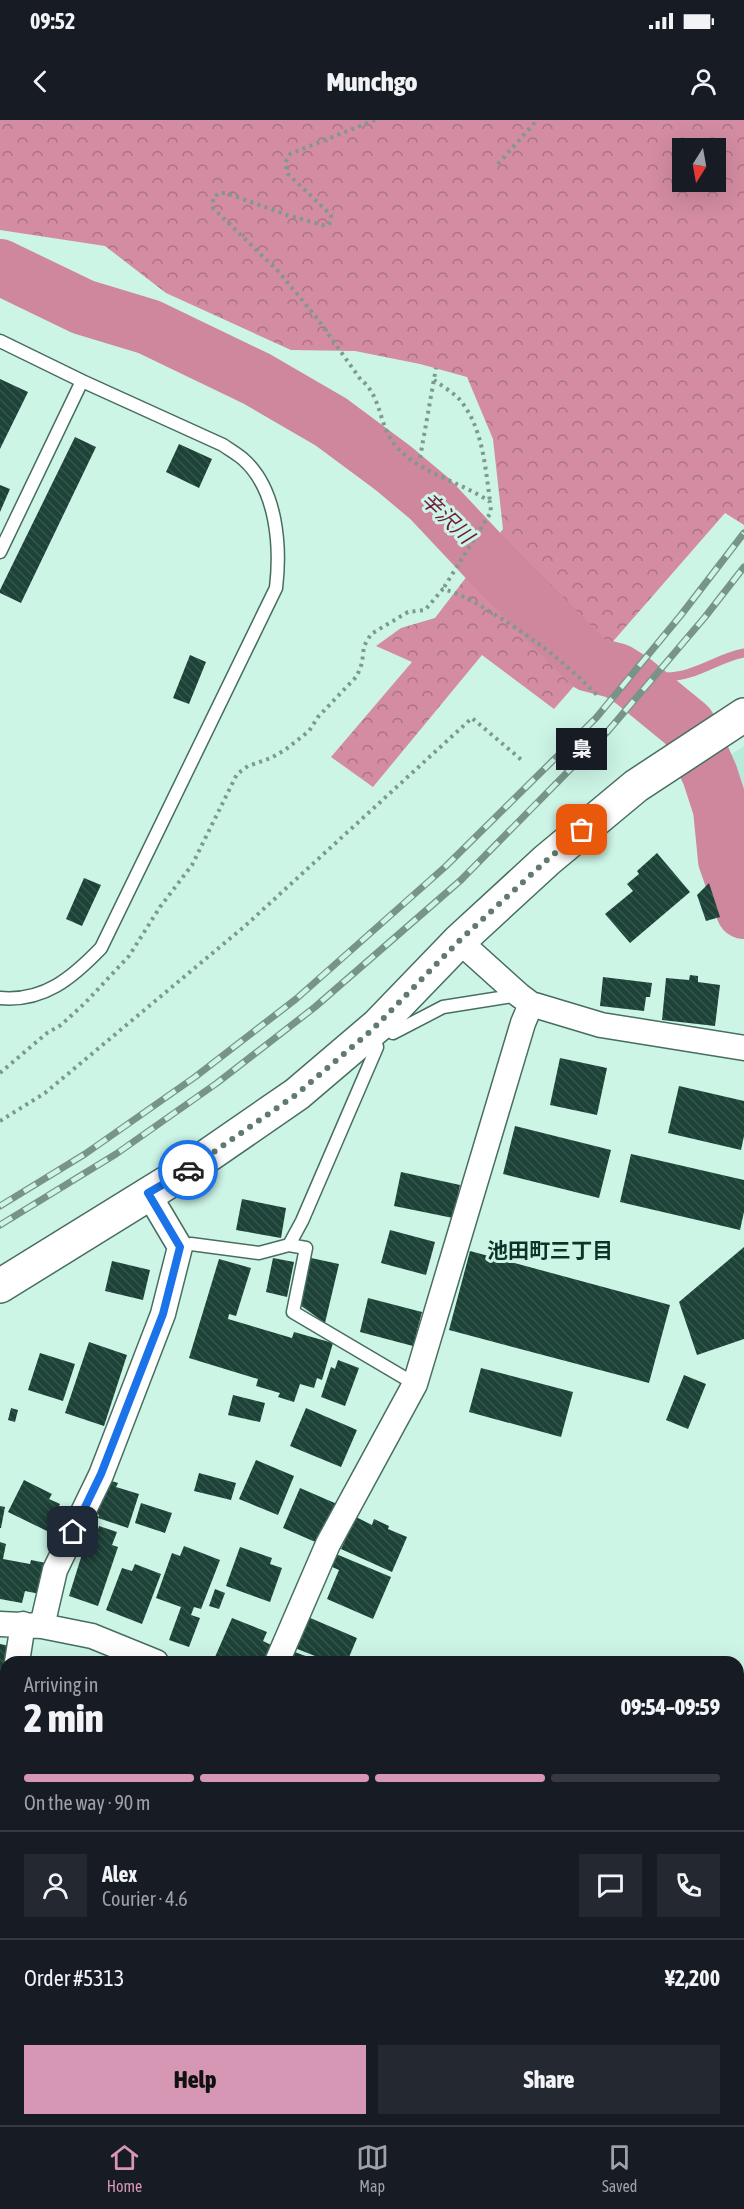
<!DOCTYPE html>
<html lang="en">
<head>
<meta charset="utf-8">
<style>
	:root { --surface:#171b24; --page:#242831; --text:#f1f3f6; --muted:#9ea1a6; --line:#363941; --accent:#d597b3 }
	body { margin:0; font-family:"Asap Condensed","Noto Sans JP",sans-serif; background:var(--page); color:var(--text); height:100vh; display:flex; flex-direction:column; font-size:22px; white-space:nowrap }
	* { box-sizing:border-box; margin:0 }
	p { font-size:20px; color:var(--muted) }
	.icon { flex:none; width:33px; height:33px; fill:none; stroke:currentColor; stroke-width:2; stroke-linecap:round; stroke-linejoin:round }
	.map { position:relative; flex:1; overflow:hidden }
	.panel { position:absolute; left:0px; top:1536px; width:744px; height:470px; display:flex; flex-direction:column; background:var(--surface); border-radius:18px 18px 0 0; box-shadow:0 6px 24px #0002 }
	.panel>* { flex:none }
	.needle { width:39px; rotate:191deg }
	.fabs { position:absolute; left:672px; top:18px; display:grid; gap:12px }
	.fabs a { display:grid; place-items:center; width:54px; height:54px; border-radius:0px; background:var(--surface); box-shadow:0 6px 24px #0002; font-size:30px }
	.pin { position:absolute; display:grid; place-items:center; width:51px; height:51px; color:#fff; margin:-26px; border-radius:12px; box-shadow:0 3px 9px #0006 }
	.courier { position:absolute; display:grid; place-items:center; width:60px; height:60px; margin:-30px; border:4px solid #1a73e8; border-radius:50%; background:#fff; color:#222; box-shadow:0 2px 8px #0007 }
	.bubble { position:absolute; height:42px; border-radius:0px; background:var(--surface); box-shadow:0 6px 24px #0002; font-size:20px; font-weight:800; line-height:42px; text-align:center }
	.overview em { font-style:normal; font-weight:800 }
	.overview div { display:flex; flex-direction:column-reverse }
	.overview { display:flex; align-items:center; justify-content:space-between; height:102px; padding:0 24px }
	h1 { font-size:39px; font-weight:800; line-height:45px }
	.bar { display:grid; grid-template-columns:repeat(4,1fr); gap:9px 6px; align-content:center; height:72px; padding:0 24px }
	.bar i { height:8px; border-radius:4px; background:var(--line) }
	.bar .on { background:var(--accent) }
	.bar p { grid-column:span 4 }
	.line { display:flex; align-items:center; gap:15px; padding:0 24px; border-top:2px solid var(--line) }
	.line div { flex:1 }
	.round { display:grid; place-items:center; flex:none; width:63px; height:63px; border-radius:0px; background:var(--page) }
	.button { display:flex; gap:12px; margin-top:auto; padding:12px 24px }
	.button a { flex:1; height:69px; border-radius:0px; background:var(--accent); color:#111; font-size:24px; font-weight:800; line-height:69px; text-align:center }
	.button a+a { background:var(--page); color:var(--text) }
	.status { display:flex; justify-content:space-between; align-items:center; height:42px; padding:0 30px; background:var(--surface); direction:ltr }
	.status svg { height:16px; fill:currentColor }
	header { display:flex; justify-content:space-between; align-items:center; height:78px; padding:0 24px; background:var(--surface); font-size:27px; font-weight:800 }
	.tab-bar { display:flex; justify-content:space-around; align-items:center; height:84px; border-top:2px solid var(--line); background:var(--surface); font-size:16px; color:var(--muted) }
	.tab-bar a { display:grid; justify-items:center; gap:3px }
	.tab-bar .on { color:var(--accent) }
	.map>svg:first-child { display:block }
</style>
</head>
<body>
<div class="status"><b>09:52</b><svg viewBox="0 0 49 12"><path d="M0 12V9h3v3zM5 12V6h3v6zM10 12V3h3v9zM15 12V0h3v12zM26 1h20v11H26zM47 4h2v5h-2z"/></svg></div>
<header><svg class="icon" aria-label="back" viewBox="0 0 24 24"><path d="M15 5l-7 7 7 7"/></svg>Munchgo<svg class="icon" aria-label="person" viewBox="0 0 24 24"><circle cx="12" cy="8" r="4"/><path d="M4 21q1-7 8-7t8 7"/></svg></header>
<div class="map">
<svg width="744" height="2005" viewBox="0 0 744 2005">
	<defs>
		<pattern id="forest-crowns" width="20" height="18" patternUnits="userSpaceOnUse" patternTransform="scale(1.5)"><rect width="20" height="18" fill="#d38ca1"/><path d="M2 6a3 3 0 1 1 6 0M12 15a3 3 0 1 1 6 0" fill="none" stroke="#ab7384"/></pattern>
		<pattern id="building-back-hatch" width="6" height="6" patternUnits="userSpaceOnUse" patternTransform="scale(1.5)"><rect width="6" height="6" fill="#1d4237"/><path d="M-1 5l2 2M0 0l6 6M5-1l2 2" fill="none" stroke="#35554c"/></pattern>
	</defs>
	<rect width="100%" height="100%" fill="#ccf5e6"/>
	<path fill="#b9ebda" d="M744,626V679L728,637Z"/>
	<path fill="url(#forest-crowns)" fill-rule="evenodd" d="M0,0H744V405L725,393L554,589L482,535L373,667L331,637L412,542L376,526L401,508L435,498L503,409L493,319L467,257L420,244L355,231L291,230L166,173L105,126L0,110ZM682,28H716V62H682Z"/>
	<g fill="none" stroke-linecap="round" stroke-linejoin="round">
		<path stroke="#ce879c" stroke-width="9" d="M633,561C647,555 651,558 666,557C695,557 717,538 744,533"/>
		<path stroke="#ce879c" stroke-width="56" d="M0,147L83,187L149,207L257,259L331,302L393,348L430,379L492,445L590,544L617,551L633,561L688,606L710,655L721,689L726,740L744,791"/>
	</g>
	<path fill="url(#building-back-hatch)" d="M0,259L28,272L0,329Z
		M75,317L96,327L21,483L0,473V470Z
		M179,324L212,339L199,368L166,352Z
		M0,365L10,369L0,392Z
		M190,535L206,542L189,584L173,578Z
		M657,733L690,772L630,823L605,794L633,771L627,764L639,754L637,751Z
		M84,758L101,765L82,806L66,799Z
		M709,763L720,797L706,801L697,775Z
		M690,855L698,856V862L720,865L715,906L662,900L666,858L689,860Z
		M603,857L652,863L650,877H646L644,891L600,886Z
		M560,938L607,948L597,995L550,985Z
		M679,966L744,981V1016L741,1030L668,1013Z
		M515,1006L611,1030L599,1078L503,1054Z
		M631,1034L744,1060V1092L740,1110L620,1082Z
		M401,1052L460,1065L453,1098L394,1086Z
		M242,1079L286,1088L281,1118L236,1110Z
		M390,1110L435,1122L426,1155L381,1143Z
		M744,1127V1219L697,1235L679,1182Z
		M470,1131L670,1185L649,1263L449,1210Z
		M273,1138L294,1142L287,1177L266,1172Z
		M311,1138L339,1144L325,1203L300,1185Z
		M219,1139L251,1148L236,1196L229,1194L228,1199L292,1218L294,1212L333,1223L322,1260L317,1258L314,1268L300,1264L294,1282L278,1277L280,1273L256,1266L258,1259L189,1238Z
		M112,1141L150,1150L143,1180L105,1171Z
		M368,1178L422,1192L413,1226L360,1212Z
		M89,1222L127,1235L104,1306L65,1293Z
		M40,1233L75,1244L63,1281L28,1270Z
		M338,1240L359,1248L345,1286L321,1277L331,1247L335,1249Z
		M481,1248L573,1272L561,1317L469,1292Z
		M684,1255L706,1264L688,1309L666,1300Z
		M233,1275L265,1283L260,1302L228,1295Z
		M11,1288L18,1290L15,1302L8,1300Z
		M306,1288L357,1310L341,1347L290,1326Z
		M256,1340L294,1356L278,1395L239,1379Z
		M199,1353L236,1363L231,1380L194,1371Z
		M105,1359L118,1363L116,1367L139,1374L128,1408L98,1398L99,1395L94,1393Z
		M24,1360L52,1374L49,1379L60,1384L47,1411L8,1392Z
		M300,1368L337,1384L320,1424L283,1408Z
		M141,1383L172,1393L165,1413L135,1403Z
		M0,1386L5,1387L1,1408H0Z
		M356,1397L372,1405L374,1399L389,1406L388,1409L407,1417L392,1452L341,1429Z
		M99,1406L117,1412L112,1425L118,1427L98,1486L69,1476L87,1418L95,1420Z
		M0,1422L6,1424L3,1439L30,1444L31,1440L46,1443L40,1474L25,1471L22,1483L0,1479Z
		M184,1426L220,1440L201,1489L194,1487L191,1495L200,1498L189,1527L169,1520L181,1487L156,1478L172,1433L180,1436Z
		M240,1427L272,1438L270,1444L282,1448L270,1482L226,1466Z
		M336,1434L391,1457L373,1499L327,1479L339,1450L330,1446Z
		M135,1444L161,1454L142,1504L106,1490L122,1448L132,1451Z
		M215,1469L225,1473L219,1489L209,1486Z
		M308,1497L357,1518L347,1542H330L295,1528Z
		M232,1498L267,1512L263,1521L271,1525L264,1542H226L215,1537Z
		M0,1524L10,1526L3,1560H0Z
		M292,1531L311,1538L309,1542H288Z
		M741,1637L744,1639V1679L738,1675V1642Z
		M738,1730L744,1733V1742L738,1753Z
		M0,1745L6,1746V1775L0,1774Z
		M0,1778L3,1779L2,1785L6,1786V1824L0,1822Z
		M744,1782V1804L738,1801V1794Z
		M3,1851L6,1852V1892L0,1891V1869Z
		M738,1857L744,1860V1868L738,1879Z
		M0,1901L6,1902V1917L0,1915Z
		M0,1918L6,1920L1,1948H0Z
		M744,1954V1974L738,1972Z
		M156,2000H212L210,2005H153Z
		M291,2000H365L363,2005H304Z
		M450,2000H484L481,2005H460Z
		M601,2000H671L668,2005H607L600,2001Z"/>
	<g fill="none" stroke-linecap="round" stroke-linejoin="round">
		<g stroke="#486d61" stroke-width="15">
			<path id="lane" d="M0,221L82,261L223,325C230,330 237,334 243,339C277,369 281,426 276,468L101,828C72,858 44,882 0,878
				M0,432L82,261
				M379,905L393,913L443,887L519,875
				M289,1125L302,1101L377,927L373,914
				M180,1127L191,1124L259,1133L289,1125L306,1128L293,1192L415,1264
				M21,2005L37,2000"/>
		</g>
		<g stroke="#486d61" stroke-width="27">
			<path id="street" d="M531,884L601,905L744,928
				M0,1504L42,1506L92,1516L156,1542
				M42,1506L55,1450L101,1355L163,1194L180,1127L148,1073
				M17,1542L23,1504
				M277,1542L328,1424L415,1264L523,903L531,884L519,875L459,821
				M0,1694L6,1660
				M738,1820L744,1823
				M0,1833L6,1834
				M738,1896L744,1885
				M262,2000L276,2005
				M579,2000L589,2005
				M130,2005L132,2000
				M379,2005L382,2000
				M681,2005L684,2000"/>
		</g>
		<g stroke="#486d61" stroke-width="36">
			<path id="secondary" d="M0,1166L181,1054L297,974L378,905L459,821L547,740L636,666L744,595"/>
		</g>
		<path stroke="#7d9a90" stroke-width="4" stroke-dasharray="3 4.5" stroke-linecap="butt" d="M375,0L290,34L285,43L288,54L331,95V102L326,106L287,95L226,73H219L213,78V88L279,152L316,197L361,260C380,274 379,302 392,321C413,352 461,361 490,382L491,392L443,469
			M498,44L537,0
			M434,260C442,266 453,272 460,280C483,308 485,346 490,381
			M420,338L436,248
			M0,953L47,913L61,905L85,883L129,836L160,787L192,745L237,654L248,646L271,638L285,630L309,611L318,597L357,556L362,543L364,526L371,514L408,492L425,490L443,469C462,474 477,484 494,494C534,519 564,541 597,575
			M0,1001L45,973L245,806L472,598L524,642"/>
		<use href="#lane" stroke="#fff" stroke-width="12"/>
		<use href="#street" stroke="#fff" stroke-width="24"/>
		<use href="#secondary" stroke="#fff" stroke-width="33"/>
		<g stroke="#789489" stroke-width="7">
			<path id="rail" d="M0,1086L85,1034L195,957L296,879L445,747L596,598L681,495L744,413
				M0,1105L116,1034L217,963L315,887L461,760L608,611L705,497L744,447"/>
		</g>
		<use href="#rail" stroke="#ccf5e6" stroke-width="4.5" stroke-dasharray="14" stroke-linecap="butt"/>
	</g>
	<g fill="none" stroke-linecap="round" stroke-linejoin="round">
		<path stroke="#617a70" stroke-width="6" stroke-dasharray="0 10.8" d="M188,1050L297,974L372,910L459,821L547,740L582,710"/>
		<path stroke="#1a73e8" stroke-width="8" d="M73,1412L101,1354L163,1194L180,1127L148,1073L188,1050"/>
	</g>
	<g text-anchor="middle" stroke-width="6" stroke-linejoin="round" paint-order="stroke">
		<g font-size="21" font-style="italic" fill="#711d3f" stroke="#ccf5e6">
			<text transform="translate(447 398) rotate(44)" y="7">辛沢川</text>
		</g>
		<g font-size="21" font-weight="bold" fill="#0d3328" stroke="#ccf5e6">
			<text x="550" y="1138">池田町三丁目</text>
		</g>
	</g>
</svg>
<div class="fabs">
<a><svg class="needle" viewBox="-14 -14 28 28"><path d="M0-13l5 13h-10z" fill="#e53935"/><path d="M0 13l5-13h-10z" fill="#9ea1a6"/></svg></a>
</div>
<div class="pin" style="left:582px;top:710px;background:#ea580c"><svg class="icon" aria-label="bag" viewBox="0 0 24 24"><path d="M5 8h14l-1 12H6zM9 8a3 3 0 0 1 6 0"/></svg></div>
<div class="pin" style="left:73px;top:1412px;background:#1f2937"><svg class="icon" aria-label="home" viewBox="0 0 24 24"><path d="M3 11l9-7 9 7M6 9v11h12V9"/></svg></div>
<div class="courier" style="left:188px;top:1050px"><svg class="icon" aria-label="car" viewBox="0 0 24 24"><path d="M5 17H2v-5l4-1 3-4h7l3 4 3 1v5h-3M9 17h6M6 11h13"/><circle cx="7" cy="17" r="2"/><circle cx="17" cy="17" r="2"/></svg></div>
<div class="bubble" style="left:556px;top:608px;width:51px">梟</div>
<section class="panel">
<div class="overview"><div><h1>2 min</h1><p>Arriving in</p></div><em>09:54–09:59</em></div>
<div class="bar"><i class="on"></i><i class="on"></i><i class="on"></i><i></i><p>On the way · 90 m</p></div>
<div class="line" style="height:108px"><a class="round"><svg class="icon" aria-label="person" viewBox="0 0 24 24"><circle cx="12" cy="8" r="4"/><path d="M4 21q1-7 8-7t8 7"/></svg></a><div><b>Alex</b><p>Courier · 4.6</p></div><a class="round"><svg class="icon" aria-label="chat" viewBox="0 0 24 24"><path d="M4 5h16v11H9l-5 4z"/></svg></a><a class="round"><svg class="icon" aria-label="phone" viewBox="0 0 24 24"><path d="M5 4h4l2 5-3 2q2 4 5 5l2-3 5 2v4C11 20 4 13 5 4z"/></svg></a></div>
<div class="line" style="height:78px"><div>Order #5313</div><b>¥2,200</b></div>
<div class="button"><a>Help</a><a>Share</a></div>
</section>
</div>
<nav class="tab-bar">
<a class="on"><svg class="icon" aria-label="home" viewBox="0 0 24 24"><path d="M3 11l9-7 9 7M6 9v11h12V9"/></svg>Home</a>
<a><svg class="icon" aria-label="map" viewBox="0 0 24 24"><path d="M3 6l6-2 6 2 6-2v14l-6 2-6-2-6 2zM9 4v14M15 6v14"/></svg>Map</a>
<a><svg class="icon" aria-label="saved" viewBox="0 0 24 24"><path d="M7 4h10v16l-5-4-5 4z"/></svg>Saved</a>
</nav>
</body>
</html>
